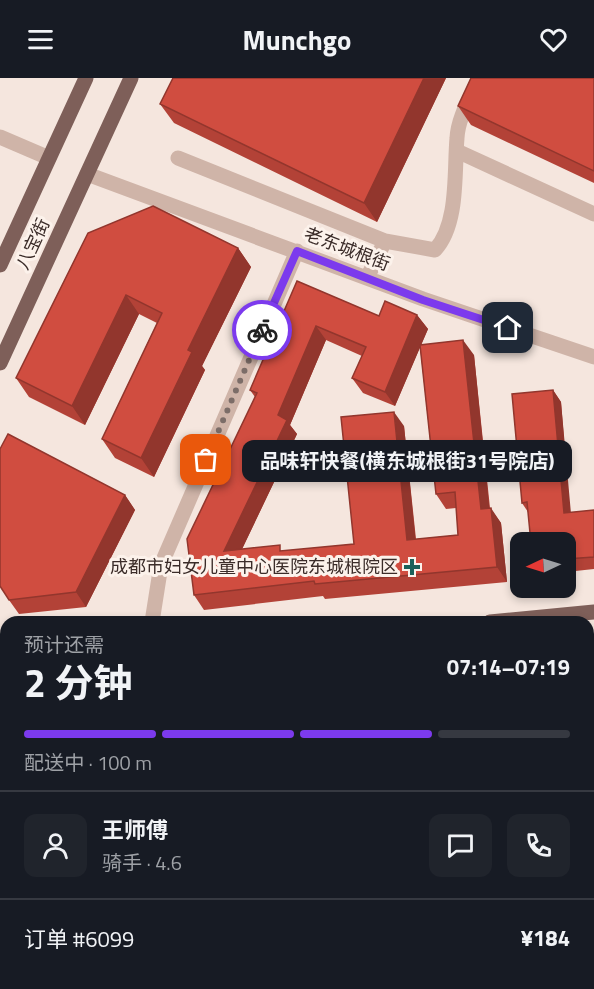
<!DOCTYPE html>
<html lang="zh">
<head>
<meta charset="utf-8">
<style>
	:root { --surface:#171b24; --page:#20242c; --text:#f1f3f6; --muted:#9ea1a6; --line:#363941; --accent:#7c3aed }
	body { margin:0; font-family:"Titillium Web","Noto Sans SC",sans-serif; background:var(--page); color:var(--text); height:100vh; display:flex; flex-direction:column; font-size:22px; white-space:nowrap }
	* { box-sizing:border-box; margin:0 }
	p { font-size:20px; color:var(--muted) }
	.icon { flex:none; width:33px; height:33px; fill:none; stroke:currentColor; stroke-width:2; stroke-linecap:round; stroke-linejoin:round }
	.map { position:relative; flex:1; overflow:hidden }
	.details { position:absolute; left:0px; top:538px; width:594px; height:374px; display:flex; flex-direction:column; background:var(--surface); border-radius:18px 18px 0 0; box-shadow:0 3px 9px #0003 }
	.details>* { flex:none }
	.needle { width:39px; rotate:266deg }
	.tools { position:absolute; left:510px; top:454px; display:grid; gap:12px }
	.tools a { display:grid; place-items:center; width:66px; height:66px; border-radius:12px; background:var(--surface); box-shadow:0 3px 9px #0003; font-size:30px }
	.pin { position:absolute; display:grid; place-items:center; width:51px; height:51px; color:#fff; margin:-26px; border-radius:12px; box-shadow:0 3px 9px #0006 }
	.courier { position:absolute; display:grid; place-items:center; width:60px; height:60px; margin:-30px; border:4px solid #7c3aed; border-radius:50%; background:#fff; color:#222; box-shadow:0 2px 8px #0007 }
	.bubble { position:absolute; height:42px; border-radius:12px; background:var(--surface); box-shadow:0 3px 9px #0003; font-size:20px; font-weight:700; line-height:42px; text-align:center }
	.head em { font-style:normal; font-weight:700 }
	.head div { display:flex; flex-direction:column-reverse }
	.head { display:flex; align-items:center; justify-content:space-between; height:102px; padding:0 24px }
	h1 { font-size:39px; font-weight:700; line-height:45px }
	.bar { display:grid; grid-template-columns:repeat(4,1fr); gap:9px 6px; align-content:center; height:72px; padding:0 24px }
	.bar i { height:8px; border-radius:4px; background:var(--line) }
	.bar .on { background:var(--accent) }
	.bar p { grid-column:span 4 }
	.line { display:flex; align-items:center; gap:15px; padding:0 24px; border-top:2px solid var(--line) }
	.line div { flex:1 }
	.round { display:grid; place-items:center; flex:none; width:63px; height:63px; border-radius:12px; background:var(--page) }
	header { display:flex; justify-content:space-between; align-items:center; height:78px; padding:0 24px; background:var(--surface); font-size:27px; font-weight:700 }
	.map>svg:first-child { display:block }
</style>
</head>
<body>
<header><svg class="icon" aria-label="menu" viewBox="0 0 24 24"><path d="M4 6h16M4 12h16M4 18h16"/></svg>Munchgo<svg class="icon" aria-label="heart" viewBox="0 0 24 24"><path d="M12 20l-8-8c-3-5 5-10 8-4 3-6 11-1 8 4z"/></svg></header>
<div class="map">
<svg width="594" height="911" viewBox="0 0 594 911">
	<rect width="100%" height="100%" fill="#f5e6de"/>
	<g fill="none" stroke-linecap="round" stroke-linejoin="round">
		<path stroke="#cfb4a8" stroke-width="15" d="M0,59L49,80
			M457,73L594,136
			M178,80L385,163L435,172C459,146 454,93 457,60C458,39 471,19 479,0
			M87,96L423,221L594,279
			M367,200L385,163
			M152,544L161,487L297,173
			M588,627L594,614
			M428,906L439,911
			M463,911L466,906"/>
		<path stroke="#7e5f59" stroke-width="15" d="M0,187L86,0
			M0,285L131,0
			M490,544L594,534
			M588,569L594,568
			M0,595L6,594
			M0,625L6,624"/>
	</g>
	<path fill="#b34237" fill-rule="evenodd" d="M446,0L377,144L174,45L160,26Z
		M594,0V105L471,47L458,28Z
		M88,155L238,170L251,189L202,288L205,292L154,399L115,380L102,361L157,245L139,236L85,347L29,319L16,300Z
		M297,203L379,238L417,237L428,251L421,267L474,277L490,430L501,445L507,504L325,521L323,518L204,532L194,517L255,319L250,312ZM326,262L362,278L352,300L363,315L395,328L420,269L436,416L446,431L456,430L458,457L416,461L404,348L354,466L284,473L242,471L297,356L290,347Z
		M553,312L561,324L570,435L594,432V491L566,494V465L528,434L522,425Z
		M125,417L135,432L86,529L19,536L9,522Z
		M0,731L6,733V816L4,815L0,823Z
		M235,906H307L305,911L244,910Z"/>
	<path fill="#92362d" d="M424,0H446L377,144L364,125Z
		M238,170L251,189L202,288L205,292L154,399L141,380L188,272Z
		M126,217L139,236L85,347L72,328Z
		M417,237L428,251L395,328L385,314Z
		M316,248L326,262L290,347L297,356L234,488L224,473L278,337Z
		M463,262L474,277L491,446L481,431Z
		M553,312L561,324L572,447L564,435Z
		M394,334L404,348L417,476L407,462Z
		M125,417L135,432L86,529L76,514Z
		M491,430L501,445L507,504L497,489Z
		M594,783V832L588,846V797Z
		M0,810L4,815L0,823Z
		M179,906H190V911H180Z
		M287,906H307L305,911H284Z"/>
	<path fill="#d04d40" stroke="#92362d" stroke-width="1.5" d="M173,0H424L364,125L160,26Z
		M471,0H594V93L458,28Z
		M153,128L238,170L188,272L192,274L141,380L102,361L162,235L126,217L72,328L16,300L88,155Z
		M297,203L379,238L385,223L417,237L385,314L352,300L366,269L316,248L278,337L287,342L224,473L280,467V473L354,466L341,339L394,334L407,462L458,457L455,414L436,416L420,267L463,262L481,431L491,430L497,489L315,506L314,503L194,517L187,461L257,315L250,312Z
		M553,312L564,435L594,432V479L566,481V465H531L527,424L522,425L512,316Z
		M8,356L125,417L76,514L9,522L0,508V371Z
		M594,695V783L588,797V709Z
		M0,730L6,733V804L0,801Z
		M6,847V906H113L123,911H0V860Z
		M594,881V893L589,891Z
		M143,906H179L180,911H143Z
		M246,906H287L284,911H244Z
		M346,906H374L385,911H344Z
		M475,906H568L575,909L574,911H512L509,909L508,911H472Z"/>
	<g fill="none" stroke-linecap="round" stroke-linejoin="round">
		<path stroke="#7c6d68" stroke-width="6" stroke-dasharray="0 10.8" d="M206,382L262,252"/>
		<path stroke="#7c3aed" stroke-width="8" d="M262,252L297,173L423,222L508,250"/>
	</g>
	<path fill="#1a615a" stroke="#fcf2eb" stroke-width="2" d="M409 480h6v6h6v6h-6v6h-6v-6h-6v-6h6z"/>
	<g text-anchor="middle" stroke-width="6" stroke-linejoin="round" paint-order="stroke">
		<g font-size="18" fill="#3b2c29" stroke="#fcf2eb">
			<text transform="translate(33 166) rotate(-65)" y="6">八宝街</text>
			<text transform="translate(347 171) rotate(21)" y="6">老东城根街</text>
		</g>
		<g font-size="18" fill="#3b2c29" stroke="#fcf2eb" text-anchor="end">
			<text x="398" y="495">成都市妇女儿童中心医院东城根院区</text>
		</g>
	</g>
</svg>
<div class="tools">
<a><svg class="needle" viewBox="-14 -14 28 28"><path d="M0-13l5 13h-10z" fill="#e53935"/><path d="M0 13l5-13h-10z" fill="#9ea1a6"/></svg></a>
</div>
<div class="pin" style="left:206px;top:382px;background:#ea580c"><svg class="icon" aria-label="bag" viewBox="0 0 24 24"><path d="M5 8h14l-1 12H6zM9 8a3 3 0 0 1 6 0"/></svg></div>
<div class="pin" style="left:508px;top:250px;background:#1f2937"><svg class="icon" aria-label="home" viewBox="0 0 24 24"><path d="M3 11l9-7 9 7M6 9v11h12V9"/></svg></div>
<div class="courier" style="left:262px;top:252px"><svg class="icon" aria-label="bike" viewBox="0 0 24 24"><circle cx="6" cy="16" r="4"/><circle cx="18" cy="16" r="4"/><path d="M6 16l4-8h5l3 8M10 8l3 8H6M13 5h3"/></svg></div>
<div class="bubble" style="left:242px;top:362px;width:330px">品味轩快餐(横东城根街31号院店)</div>
<section class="details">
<div class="head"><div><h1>2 分钟</h1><p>预计还需</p></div><em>07:14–07:19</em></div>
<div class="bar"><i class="on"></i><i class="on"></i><i class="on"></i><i></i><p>配送中 · 100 m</p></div>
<div class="line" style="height:108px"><a class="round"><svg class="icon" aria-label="person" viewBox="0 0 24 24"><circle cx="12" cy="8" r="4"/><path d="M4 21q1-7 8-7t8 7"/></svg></a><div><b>王师傅</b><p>骑手 · 4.6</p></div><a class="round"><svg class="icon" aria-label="chat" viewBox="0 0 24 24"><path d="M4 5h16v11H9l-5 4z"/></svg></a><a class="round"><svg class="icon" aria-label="phone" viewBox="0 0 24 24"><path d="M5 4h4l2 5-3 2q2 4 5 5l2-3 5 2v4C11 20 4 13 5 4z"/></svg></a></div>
<div class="line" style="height:78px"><div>订单 #6099</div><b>¥184</b></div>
</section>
</div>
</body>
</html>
